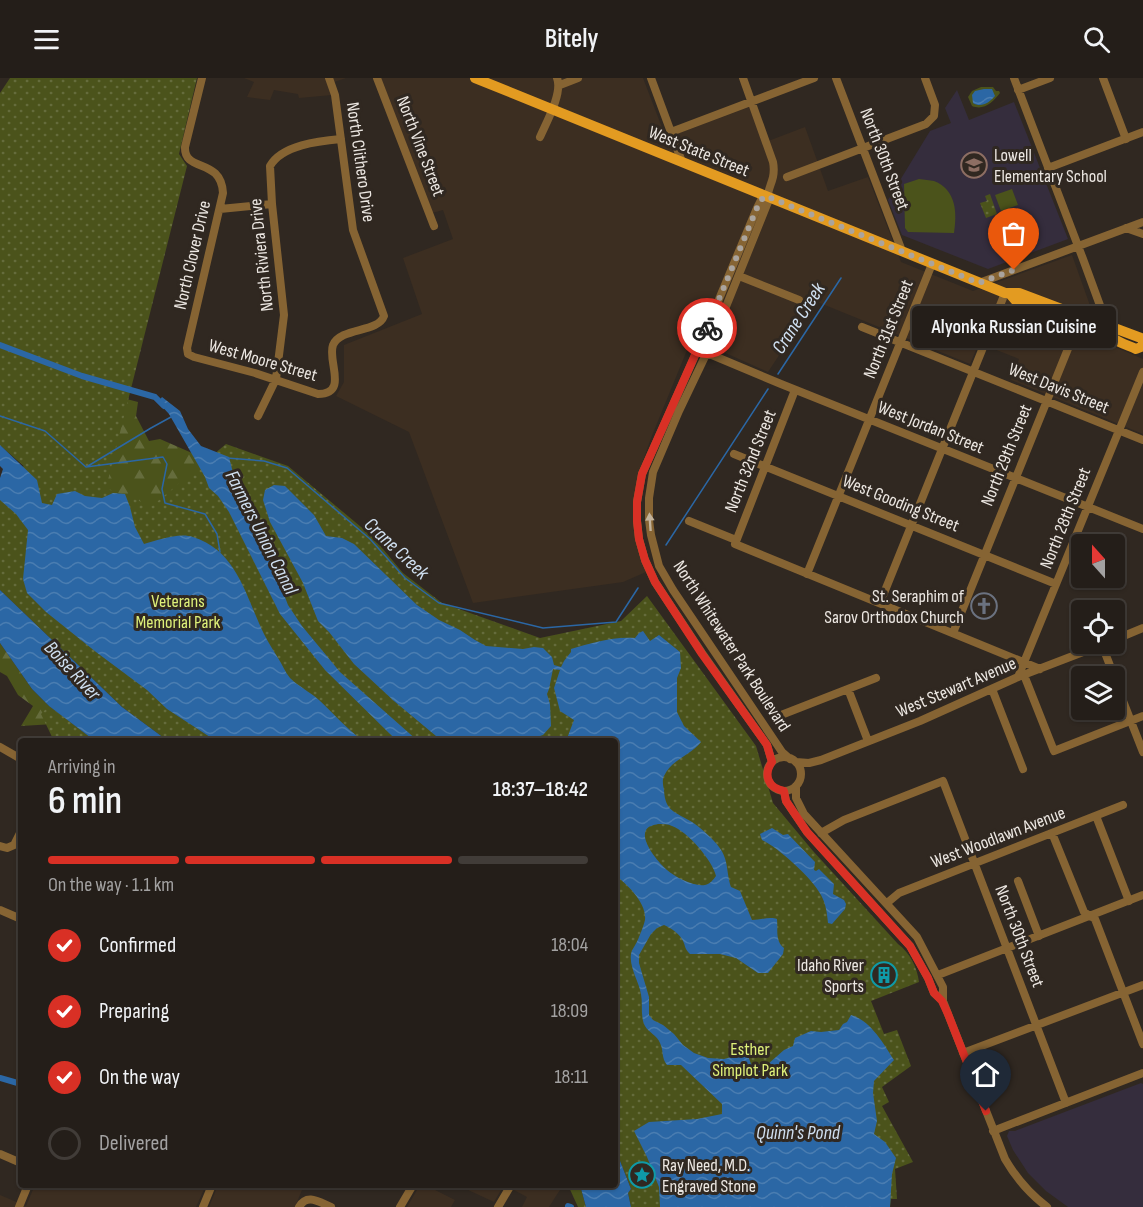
<!DOCTYPE html>
<html lang="en">
<head>
<meta charset="utf-8">
<style>
	:root { --surface:#241e19; --page:#2c2722; --text:#f1f3f6; --muted:#a3a2a2; --line:#413c38; --accent:#d93025 }
	body { margin:0; font-family:"Sofia Sans Condensed",sans-serif; background:var(--page); color:var(--text); height:100vh; display:flex; flex-direction:column; font-size:22px; white-space:nowrap }
	* { box-sizing:border-box; margin:0 }
	p { font-size:20px; color:var(--muted) }
	.icon { flex:none; width:33px; height:33px; fill:none; stroke:currentColor; stroke-width:2; stroke-linecap:round; stroke-linejoin:round }
	.map { position:relative; flex:1; overflow:hidden }
	.side { position:absolute; left:18px; top:660px; width:600px; height:450px; display:flex; flex-direction:column; background:var(--surface); border-radius:6px; box-shadow:0 2px 4px #0004,0 0 0 2px var(--line) }
	.side>* { flex:none }
	.needle { width:39px; rotate:339deg }
	.tools { position:absolute; left:1071px; top:456px; display:grid; gap:12px }
	.tools a { display:grid; place-items:center; width:54px; height:54px; border-radius:6px; background:var(--surface); box-shadow:0 2px 4px #0004,0 0 0 2px var(--line); font-size:30px }
	.pin { position:absolute; display:grid; place-items:center; width:51px; height:51px; color:#fff; margin:-62px -26px; border-radius:50% 50% 50% 0; rotate:-45deg; box-shadow:0 0 6px #0007 }
	.pin .icon { rotate:45deg }
	.courier { position:absolute; display:grid; place-items:center; width:60px; height:60px; margin:-30px; border:4px solid #d93025; border-radius:50%; background:#fff; color:#222; box-shadow:0 2px 8px #0007 }
	.bubble { position:absolute; height:42px; border-radius:6px; background:var(--surface); box-shadow:0 2px 4px #0004,0 0 0 2px var(--line); font-size:20px; font-weight:600; line-height:42px; text-align:center }
	.head em { font-style:normal; font-weight:600 }
	.head div { display:flex; flex-direction:column-reverse }
	.head { display:flex; align-items:center; justify-content:space-between; height:102px; padding:0 30px }
	h1 { font-size:39px; font-weight:600; line-height:45px }
	.bar { display:grid; grid-template-columns:repeat(4,1fr); gap:9px 6px; align-content:center; height:72px; padding:0 30px }
	.bar i { height:8px; border-radius:4px; background:var(--line) }
	.bar .on { background:var(--accent) }
	.bar p { grid-column:span 4 }
	ol { padding:0 30px; list-style:none }
	li { display:flex; align-items:center; gap:18px; height:66px }
	li p { margin-inline-start:auto }
	li .icon { padding:6px; border-radius:50%; background:var(--accent); color:#fff; stroke-width:4 }
	li:last-child { color:var(--muted) }
	li i { width:33px; height:33px; border:3px solid var(--line); border-radius:50% }
	header { display:flex; justify-content:space-between; align-items:center; height:78px; padding:0 30px; background:var(--surface); font-size:27px; font-weight:600 }
	.map>svg:first-child { display:block }
</style>
</head>
<body>
<header><svg class="icon" aria-label="menu" viewBox="0 0 24 24"><path d="M4 6h16M4 12h16M4 18h16"/></svg>Bitely<svg class="icon" aria-label="search" viewBox="0 0 24 24"><circle cx="10" cy="10" r="6"/><path d="M15 15l6 6"/></svg></header>
<div class="map">
<svg width="1143" height="1129" viewBox="0 0 1143 1129">
	<defs>
		<pattern id="forest-firs" width="22" height="20" patternUnits="userSpaceOnUse" patternTransform="scale(1.5)"><rect width="22" height="20" fill="#4b531b"/><path d="M5 1l3.5 6h-7zM16 11l3.5 6h-7z" fill="#656c3c"/></pattern>
		<pattern id="park-dots" width="8" height="8" patternUnits="userSpaceOnUse" patternTransform="scale(1.5)"><rect width="8" height="8" fill="#4b531b"/><path d="M2 2h.1M6 6h.1" fill="none" stroke="#656c3c" stroke-width="1.8" stroke-linecap="round"/></pattern>
		<pattern id="water-waves" width="16" height="10" patternUnits="userSpaceOnUse" patternTransform="scale(1.5)"><rect width="16" height="10" fill="#2b67a5"/><path d="M0 5q4-4 8 0t8 0" fill="none" stroke="#4a7db1"/></pattern>
	</defs>
	<rect width="100%" height="100%" fill="#302821"/>
	<path fill="#3c2e21" d="M244,0H346L328,6L332,17L299,20L298,16L274,12L270,22L247,19L254,4Z
		M381,0H643L666,60L749,29L763,65L805,49L828,113L868,99L901,184L973,213L1072,177L1103,264L1143,281V356L1011,302L1019,281L979,265L970,286L815,223L768,294L692,260L651,360L638,397L633,440L646,494L623,504L473,525L409,354L336,318L344,304V267L422,236L403,180L453,161L443,132L432,135Z
		M35,1107H206L196,1129H0V1117L26,1128Z
		M218,1107H304L295,1129H209Z
		M420,1107H425L455,1122L451,1129H407Z
		M465,1107H504L494,1124L464,1110Z
		M505,1107H563L549,1129H522L527,1119Z"/>
	<path fill="#352d3d" d="M957,12L969,42L1014,24L1068,161L988,191L902,157L888,122L930,53L951,45L945,30Z
		M1141,1005L1143,1006V1129H1068L1046,1113L1028,1095L1013,1072L1007,1058L1009,1053H1015Z"/>
	<path fill="url(#forest-firs)" d="M65,305L138,324L136,338L149,363L160,361L192,375L280,536L113,415L24,388L0,367V315Z
		M0,565L32,611L49,628L95,663L54,646L21,648L33,628L18,617L7,598L0,594Z
		M568,1107H580L586,1129H578Z"/>
	<path fill="url(#park-dots)" d="M10,0H197L179,76L187,88L106,410L152,428L226,366L288,388L373,459L403,495L442,525L540,560L621,543L647,518L756,668L773,725L813,773L898,866C910,875 917,889 919,904L871,923L884,956L897,952L911,988L882,1009L889,1024L882,1028L913,1084L895,1091L897,1121H891L890,1129H631L628,1115L631,1111L615,1070V663H168L122,629L0,512V403L24,388L0,367V15Z
		M990,116L997,136L986,140L980,125L987,123L985,118Z
		M49,628L95,663H52L53,661L41,636Z"/>
	<path fill="#4b531b" d="M981,9H993L996,13H999L1000,15C993,24 984,33 972,28L968,19L972,13Z
		M919,101C924,102 930,102 934,103C957,112 957,136 954,155L908,154L905,150L904,106Z
		M1012,111L1018,127L1001,133L995,117Z"/>
	<path fill="url(#water-waves)" fill-rule="evenodd" d="M984,11H992L995,18C989,25 981,30 973,25L972,17L975,13Z
		M162,319L180,333L188,351L201,368L229,379L233,395L244,422L257,446L288,527L302,548L340,594L418,663H398L390,656L325,592L280,536L229,434L218,418L209,410L205,399L169,336L158,324Z
		M0,367L37,402L42,425L52,427L57,416L75,413L85,418L102,420L113,415L125,416L130,429L135,449L144,466C157,462 180,454 193,459C238,473 246,520 264,556C268,564 273,572 278,580C282,586 285,594 290,600C298,608 310,614 319,622C334,636 346,650 363,663H217L213,661L167,631L147,612L96,574L46,534L27,515L23,501L28,452L16,436L0,422V400L3,391L0,388Z
		M274,407L285,408L314,437L326,458L342,460L354,466L417,527L439,542L460,552L475,562L486,568L523,571L534,569L543,570L552,579L554,587L561,589L564,583L571,574V571C591,565 614,558 635,560L639,555L643,553L650,563L659,557L680,574L681,590L677,600V634L684,648L701,664C690,678 672,681 664,698C662,702 663,707 664,712C665,734 676,734 692,744C700,749 714,762 719,769C729,782 726,794 731,809L740,813L752,842C761,842 770,838 777,841C778,852 775,863 784,870L783,876L768,895H758L736,880L720,876H690C684,870 686,869 683,863C680,856 671,850 664,847L657,850L651,856L639,877V885L649,919V937L653,942L663,947L674,956L683,967L694,975L708,980L724,981L747,975L751,986H768L784,972L793,968L795,960L811,953L821,954L839,952L843,946L847,944L851,937C871,943 883,965 894,982L874,1003L873,1015L877,1043L874,1056L885,1064L896,1080L892,1096L890,1129H660L659,1109L647,1079L634,1053L649,1044L697,1041L722,1036V1026L681,987H667C661,980 664,973 660,965C657,957 649,955 645,948C640,939 643,926 641,916C639,904 629,889 631,876C632,871 637,865 639,859C641,854 644,847 645,842C647,825 627,806 615,797V663H566L574,642L560,633L554,610L560,592L553,591L549,611L547,616L550,626L551,648L543,657L534,660L517,663H442L394,623L354,586L329,554L318,543L303,505L270,444L263,422L265,412ZM658,746C663,746 668,746 672,748C687,753 713,783 716,798C713,802 710,806 705,807C694,809 675,799 667,792C659,785 640,763 646,752C648,748 654,747 658,746Z
		M0,512L122,629L168,663H95L49,628L32,611L0,565Z
		M772,750L783,757L788,756L815,784L814,792L816,793L819,791L834,806L833,816L844,822L846,826L845,831L832,846L828,845C827,835 826,826 821,817C812,800 779,770 762,762L760,756Z
		M615,1070L631,1111L628,1115L631,1129H586L580,1107H615Z"/>
	<g fill="none" stroke-linecap="round" stroke-linejoin="round">
		<path stroke="#2b67a5" stroke-width="1.5" d="M778,296L841,200
			M0,338L45,353L86,389L163,379L167,386L162,411L165,425L205,436L217,456L220,474
			M227,380L264,383L287,390L370,461L405,500L439,525L543,550L616,544L638,510
			M88,388L151,350L171,339
			M666,467L768,311"/>
		<path stroke="#2b67a5" stroke-width="6" d="M0,267L82,298L155,319L164,328
			M0,1000L21,1006
			M568,1128L571,1129"/>
		<path stroke="#866433" stroke-width="8" d="M202,0L185,69C184,95 221,79 223,115L187,270L188,276L194,279L255,295L318,316C349,316 327,283 333,267C341,249 378,255 384,238L353,152L335,17L329,0
			M377,0L434,148
			M651,0L682,84
			M743,0L773,84C774,89 774,94 773,99C771,108 766,115 768,124L711,266L679,333L653,394L649,420V442L651,457L659,488L673,512L778,668L782,674L790,681
			M836,0L902,173
			M1014,0L1083,181L1109,252
			M1103,0L1126,61
			M560,7L578,0
			M1018,12L1050,0
			M671,54L814,0
			M540,59C546,45 563,15 557,0
			M1048,90L1143,54
			M787,99L926,46L934,38L935,27L925,0
			M766,118L761,122L757,130L702,262L642,396L637,424V443L639,461L645,482L655,504L702,575L767,667L772,684
			M220,131L272,126
			M1126,150L1143,156
			M739,198L799,222
			M979,205L1143,144
			M862,249L1143,362
			M707,275L781,306L1143,451
			M795,312L735,466L1040,591
			M258,338L276,301L284,237L272,126L270,88C282,67 319,63 341,61
			M734,376L1056,506
			M689,443L736,462
			M807,496L932,186
			M880,525L1005,215
			M953,555L1078,246
			M1114,562L1143,550
			M1102,567L1114,598
			M1024,597L1054,673L1143,638
			M1018,599L1143,294
			M1114,600L1143,674
			M848,611L868,663
			M992,611L1023,691
			M776,639L876,600
			M0,669L21,681
			M767 696a17 17 0 1 1 34 0a17 17 0 1 1-34 0Z
			M796,684L809,685L821,682L920,643L1018,599L1104,566
			M796,708V720L804,736L917,859L943,909V923
			M784,713L786,723L807,754L910,868L928,900L934,915L943,923L948,936L1005,1081C1016,1100 1030,1116 1047,1129
			M1096,738L1129,823
			M821,755L844,742L943,703L1066,1025
			M1052,755L1084,834L1095,841L1143,966
			M0,768L7,770L14,767L21,753
			M1018,803L1039,858
			M887,825L899,815L1123,727
			M0,832L21,841
			M938,897L1143,817
			M963,975L1143,907
			M993,1053L1143,995
			M0,1076L21,1085
			M19,1129L28,1107
			M203,1129L212,1107
			M299,1129C307,1115 319,1124 331,1129
			M400,1129L413,1107
			M498,1129L511,1107"/>
		<path stroke="#e39b21" stroke-width="10" d="M475,0L1005,215H1019L1080,238L1096,248
			M1010,216L1016,223L1078,246L1096,248L1109,252L1117,251L1141,260L1143,263
			M1109,252C1111,264 1126,266 1136,271L1143,268"/>
	</g>
	<defs><path id="oneway-solid" d="M-6-.8H1V-3.2L6.5 0L1 3.2V.8H-6Z" transform="scale(1.5)"/></defs>
	<use fill="#c3b39c" href="#oneway-solid" transform="translate(650 444) rotate(-94)"/>
	<g fill="none" stroke-linecap="round" stroke-linejoin="round">
		<path stroke="#aaa49e" stroke-width="6" stroke-dasharray="0 10.8" d="M707,250L757,130L761,122L766,118L979,205L1014,192"/>
		<path stroke="#d93025" stroke-width="8" d="M707,250L642,396L637,424V443L639,461L645,482L655,504L702,576L767,667L772,684C763,697 768,710 784,713L786,723L807,754L910,868L928,900L934,915L942,923L948,936L986,1033"/>
	</g>
	<defs>
		<g id="school-ring" transform="scale(1.35)"><circle r="9.5" fill="#302821" stroke="#8d6e63" stroke-width="1.5"/><path d="M0-5L7-2L0 1L-7-2ZM-4 1L0 2.5L4 1V4Q0 6-4 4Z" fill="#8d6e63"/></g>
		<g id="church-ring" transform="scale(1.35)"><circle r="9.5" fill="#302821" stroke="#6b7280" stroke-width="1.5"/><path d="M-1.2-6h2.4v3.5h3.3v2.4h-3.3V6h-2.4V-.1h-3.3v-2.4h3.3Z" fill="#6b7280"/></g>
		<g id="building-ring" transform="scale(1.35)"><circle r="9.5" fill="#302821" stroke="#0f9aa8" stroke-width="1.5"/><path d="M-4-6H4V6H1V3H-1V6H-4ZM-2.5-4.3h1.7v1.8h-1.7ZM.8-4.3h1.7v1.8H.8ZM-2.5-1h1.7V.8h-1.7ZM.8-1h1.7V.8H.8Z" fill="#0f9aa8"/></g>
		<g id="sight-ring" transform="scale(1.35)"><circle r="9.5" fill="#302821" stroke="#0f9aa8" stroke-width="1.5"/><path d="M0-6L1.8-2.2L6-1.7L2.9 1.2L3.7 5.4L0 3.3L-3.7 5.4L-2.9 1.2L-6-1.7L-1.8-2.2Z" fill="#0f9aa8"/></g>
	</defs>
	<g fill-rule="evenodd">
		<use href="#school-ring" x="974" y="87"/>
		<use href="#church-ring" x="984" y="528"/>
		<use href="#building-ring" x="884" y="897"/>
		<use href="#sight-ring" x="642" y="1097"/>
	</g>
	<g text-anchor="middle" stroke-width="6" stroke-linejoin="round" paint-order="stroke">
		<g font-size="18" fill="#ece7e2" stroke="#302821">
			<text transform="translate(421 68) rotate(69)" y="6">North Vine Street</text>
			<text transform="translate(699 73) rotate(22)" y="6">West State Street</text>
			<text transform="translate(885 81) rotate(69)" y="6">North 30th Street</text>
			<text transform="translate(361 84) rotate(82)" y="6">North Clithero Drive</text>
			<text transform="translate(192 177) rotate(-77)" y="6">North Clover Drive</text>
			<text transform="translate(261 177) rotate(-96)" y="6">North Riviera Drive</text>
			<text transform="translate(888 251) rotate(-68)" y="6">North 31st Street</text>
			<text transform="translate(263 282) rotate(16)" y="6">West Moore Street</text>
			<text transform="translate(1059 310) rotate(22)" y="6">West Davis Street</text>
			<text transform="translate(931 349) rotate(22)" y="6">West Jordan Street</text>
			<text transform="translate(1006 377) rotate(-68)" y="6">North 29th Street</text>
			<text transform="translate(750 383) rotate(-68)" y="6">North 32nd Street</text>
			<text transform="translate(901 425) rotate(22)" y="6">West Gooding Street</text>
			<text transform="translate(1065 440) rotate(-68)" y="6">North 28th Street</text>
			<text transform="translate(732 568) rotate(57)" y="6">North Whitewater Park Boulevard</text>
			<text transform="translate(956 609) rotate(-23)" y="6">West Stewart Avenue</text>
			<text transform="translate(998 759) rotate(-21)" y="6">West Woodlawn Avenue</text>
			<text transform="translate(1020 858) rotate(69)" y="6">North 30th Street</text>
		</g>
		<g font-size="18" fill="#ece7e2" stroke="#302821" text-anchor="start">
			<text x="994" y="83">Lowell<tspan x="994" dy="21">Elementary School</tspan></text>
			<text x="964" y="524" text-anchor="end">St. Seraphim of<tspan x="964" dy="21">Sarov Orthodox Church</tspan></text>
			<text x="864" y="893" text-anchor="end">Idaho River<tspan x="864" dy="21">Sports</tspan></text>
			<text x="662" y="1093">Ray Need, M.D.<tspan x="662" dy="21">Engraved Stone</tspan></text>
		</g>
		<g font-size="18" fill="#def079" stroke="#302821">
			<text x="178" y="529">Veterans<tspan x="178" dy="21">Memorial Park</tspan></text>
			<text x="750" y="977">Esther<tspan x="750" dy="21">Simplot Park</tspan></text>
		</g>
		<g font-size="20" font-style="italic" fill="#cfdff0" stroke="#302821">
			<text transform="translate(798 240) rotate(-57)" y="7">Crane Creek</text>
			<text transform="translate(262 454) rotate(63)" y="7">Farmers Union Canal</text>
			<text transform="translate(397 470) rotate(43)" y="7">Crane Creek</text>
			<text transform="translate(73 592) rotate(47)" y="7">Boise River</text>
			<text x="798" y="1061">Quinn's Pond</text>
		</g>
	</g>
</svg>
<div class="tools">
<a><svg class="needle" viewBox="-14 -14 28 28"><path d="M0-13l5 13h-10z" fill="#e53935"/><path d="M0 13l5-13h-10z" fill="#a3a2a2"/></svg></a>
<a><svg class="icon" aria-label="locate" viewBox="0 0 24 24"><circle cx="12" cy="12" r="6"/><path d="M12 2v4M12 18v4M2 12h4M18 12h4"/></svg></a>
<a><svg class="icon" aria-label="layers" viewBox="0 0 24 24"><path d="M12 4l9 5-9 5-9-5zM3 14l9 5 9-5"/></svg></a>
</div>
<div class="pin" style="left:1014px;top:192px;background:#ea580c"><svg class="icon" aria-label="bag" viewBox="0 0 24 24"><path d="M5 8h14l-1 12H6zM9 8a3 3 0 0 1 6 0"/></svg></div>
<div class="pin" style="left:986px;top:1033px;background:#1f2937"><svg class="icon" aria-label="home" viewBox="0 0 24 24"><path d="M3 11l9-7 9 7M6 9v11h12V9"/></svg></div>
<div class="courier" style="left:707px;top:250px"><svg class="icon" aria-label="bike" viewBox="0 0 24 24"><circle cx="6" cy="16" r="4"/><circle cx="18" cy="16" r="4"/><path d="M6 16l4-8h5l3 8M10 8l3 8H6M13 5h3"/></svg></div>
<div class="bubble" style="left:912px;top:228px;width:204px">Alyonka Russian Cuisine</div>
<section class="side">
<div class="head"><div><h1>6 min</h1><p>Arriving in</p></div><em>18:37–18:42</em></div>
<div class="bar"><i class="on"></i><i class="on"></i><i class="on"></i><i></i><p>On the way · 1.1 km</p></div>
<ol>
<li><svg class="icon" aria-label="check" viewBox="0 0 24 24"><path d="M5 12l5 5 9-10"/></svg>Confirmed<p>18:04</p></li>
<li><svg class="icon" aria-label="check" viewBox="0 0 24 24"><path d="M5 12l5 5 9-10"/></svg>Preparing<p>18:09</p></li>
<li><svg class="icon" aria-label="check" viewBox="0 0 24 24"><path d="M5 12l5 5 9-10"/></svg>On the way<p>18:11</p></li>
<li><i></i>Delivered</li>
</ol>
</section>
</div>
</body>
</html>
